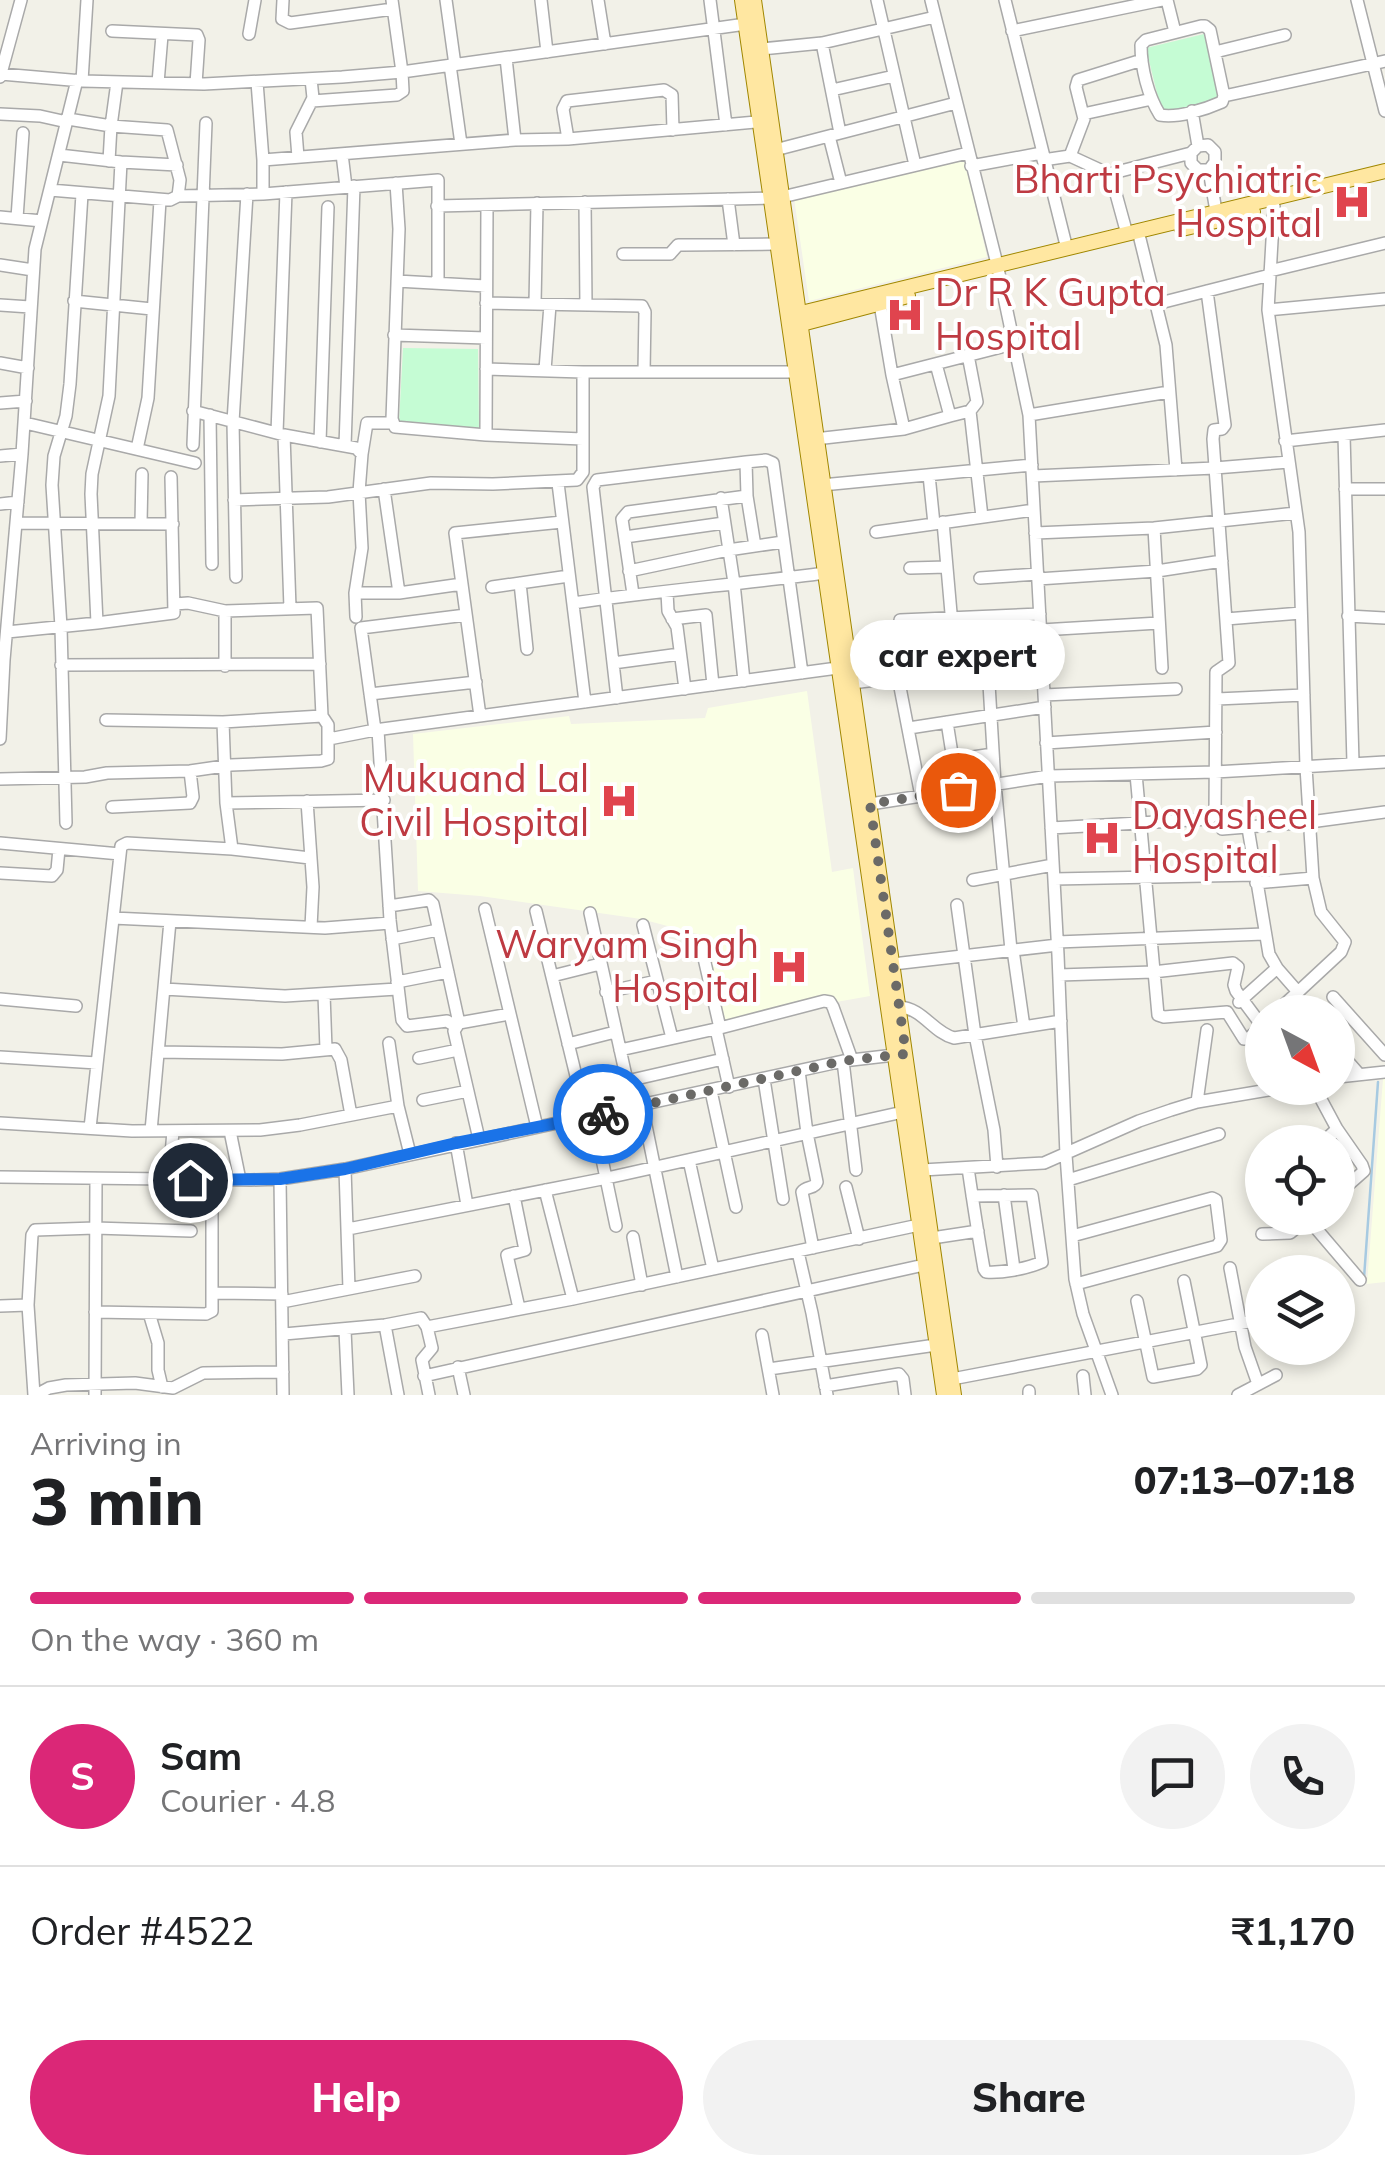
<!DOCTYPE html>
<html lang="en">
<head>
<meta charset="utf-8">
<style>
	:root { --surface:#fff; --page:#f2f2f2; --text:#202124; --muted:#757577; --line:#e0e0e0; --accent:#db2777 }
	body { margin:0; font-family:Mulish,sans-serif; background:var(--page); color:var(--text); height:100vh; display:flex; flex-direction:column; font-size:38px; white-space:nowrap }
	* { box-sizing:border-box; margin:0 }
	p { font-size:32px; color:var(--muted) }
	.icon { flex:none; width:55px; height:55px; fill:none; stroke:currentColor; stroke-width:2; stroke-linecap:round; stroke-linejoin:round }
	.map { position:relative; height:1395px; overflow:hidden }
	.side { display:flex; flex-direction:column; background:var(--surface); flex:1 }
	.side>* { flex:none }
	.needle { width:65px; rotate:139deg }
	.controls { position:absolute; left:1245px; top:995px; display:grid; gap:20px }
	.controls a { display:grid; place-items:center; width:110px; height:110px; border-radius:50%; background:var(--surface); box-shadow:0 5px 15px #0003; font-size:50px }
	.pin { position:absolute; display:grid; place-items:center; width:85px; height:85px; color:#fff; margin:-42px; border:5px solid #fff; border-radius:50%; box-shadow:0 2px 10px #0007 }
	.courier { position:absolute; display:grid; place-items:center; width:100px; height:100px; margin:-50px; border:8px solid #1a73e8; border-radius:50%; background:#fff; color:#222; box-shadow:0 2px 12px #0007 }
	.bubble { position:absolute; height:70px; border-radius:35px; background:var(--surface); box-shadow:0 5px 15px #0003; font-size:32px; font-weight:800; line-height:70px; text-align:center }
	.summary em { font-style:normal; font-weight:800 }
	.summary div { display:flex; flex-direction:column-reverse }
	.summary { display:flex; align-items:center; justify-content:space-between; height:170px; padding:0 30px }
	h1 { font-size:65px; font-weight:800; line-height:75px }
	.bar { display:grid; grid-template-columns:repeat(4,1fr); gap:15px 10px; align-content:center; height:120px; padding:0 30px }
	.bar i { height:12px; border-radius:8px; background:var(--line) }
	.bar .selected { background:var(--accent) }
	.bar p { grid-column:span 4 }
	.line { display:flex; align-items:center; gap:25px; padding:0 30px; border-top:2px solid var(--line) }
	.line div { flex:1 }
	.round { display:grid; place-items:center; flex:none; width:105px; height:105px; border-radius:52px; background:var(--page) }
	.action { display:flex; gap:20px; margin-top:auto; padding:20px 30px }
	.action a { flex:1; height:115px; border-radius:60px; background:var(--accent); color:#fff; font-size:40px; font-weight:800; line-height:115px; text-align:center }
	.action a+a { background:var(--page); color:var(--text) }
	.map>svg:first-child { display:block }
</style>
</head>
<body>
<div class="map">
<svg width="1385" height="1395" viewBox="0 0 1385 1395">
	<rect width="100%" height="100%" fill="#f2f1e8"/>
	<path fill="#faffe5" d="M964,156L987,257L809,301L794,198Z
		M807,691L832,872L853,868L870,996L725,1022L705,936L641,919L480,896L418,891L413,734L569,716L571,724L705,718L708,708Z
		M1383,1079H1385V1282L1367,1284Z"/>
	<path fill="#c5fcd4" d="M1204,34L1221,100L1162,114L1146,48Z
		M403,348L478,349L479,432L399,423Z"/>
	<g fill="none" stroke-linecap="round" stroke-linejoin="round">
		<path stroke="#a7cae1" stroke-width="2.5" d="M1364,1278L1378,1082"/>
		<g stroke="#a9a9a9" stroke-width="14">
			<path id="minor" d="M283,0L282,19L290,23L393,9
				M446,0L455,65
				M541,0L547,52
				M598,0L605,44
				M710,0L726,125
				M877,0L915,165
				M931,0L997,264L1029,415L1058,955L1066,1155L1075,1279L1083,1314L1112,1395
				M1005,0L1067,249
				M1167,0L1175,32
				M1357,0L1385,111
				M1201,26H1205L1210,30L1224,96L1222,102C1204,110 1178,118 1160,115C1148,96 1141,68 1141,45L1146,40Z
				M112,31L197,35L199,40L196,84
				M1012,31L1162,0
				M249,34L255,0
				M822,43L840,133
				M761,49L822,43L935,17
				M1215,52L1285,35
				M506,58L515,140
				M450,65L461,144
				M1,74L82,81L204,84L342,77L402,72L753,23
				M0,77L21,0
				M82,81L87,0
				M257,82L263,160V194
				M158,83L162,35
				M832,90L894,76
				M1224,96L1385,61
				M312,101L397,95L403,91L402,72L392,0
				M1192,111L1198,146L1191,153V163L1198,170H1209
				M0,114L40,116L67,122
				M1083,114L1152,99
				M829,136L841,183
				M568,139L563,109L567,101L664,90L672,95L673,130
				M1198,146L1208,145L1215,152V162L1209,170L1216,211
				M775,150L956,103
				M342,154L346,187
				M59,155L121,162L177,165
				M1070,156L1084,119L1076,87L1078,80L1142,60
				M298,157L296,132L313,98L311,79
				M263,160L515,140L568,139L767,121
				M1043,160L1070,156L1109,174L1113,183L1127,234
				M109,161L111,126L117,82
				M971,166L1042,153
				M1109,174L1191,153
				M396,183L399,229L392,419L395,427L486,435L583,439
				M50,190L170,200L178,196L180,180L167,130L111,126L68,119
				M178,196L263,194L438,180V283
				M782,197L968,153
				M728,199L734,245
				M585,202L586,305
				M437,206L770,198
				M0,217L42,221
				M17,218L23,133
				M1140,239L1166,345L1176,470
				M623,254H670L678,245H682L776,244
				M0,265L33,270
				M1270,271L1385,243
				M397,281L486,286
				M74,301L152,309
				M486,303L642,306L645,312L644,372
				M535,304L537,203
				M880,304L892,375L904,429
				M1156,304L1270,275
				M0,305L30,307
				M1268,310L1385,299
				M394,335L486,338
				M0,363L28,368
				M936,364L950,416L970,411L977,402L968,355
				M486,369L583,372H802
				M545,370L550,305
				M892,375L1013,344
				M0,403L26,401
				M193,411L284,435L356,448L362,454L359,492L362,548L355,593L356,617
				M970,411L982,517
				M210,415L212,564
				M1029,415L1169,392
				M25,423L195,463
				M277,433L286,192
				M284,435L290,608
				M486,435L487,205
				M1344,435L1353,763
				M815,439L904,429L950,416
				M1285,441L1385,430
				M320,442L328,207
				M193,445L206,123
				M345,446L354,186
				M137,449L148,398L160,200
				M362,454L367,423H392
				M0,456L22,454
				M746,462L747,496L755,546
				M929,475L934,524
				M1033,476L1215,468L1289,462
				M558,483L585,702
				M822,485L1032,465
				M384,489L399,593
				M1345,489H1385
				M721,498L734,583L744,681
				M234,500L328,497L431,483L493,484L577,480L583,472V372
				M0,504L18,502
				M943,522L956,670
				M16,523L173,524
				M141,523L142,474
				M1154,528L1162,668
				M876,532L1034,510
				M1035,533L1154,528L1296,513
				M625,537L724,523
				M910,568L947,567
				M629,571L728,550L783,542
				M236,577L233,422L247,194
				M980,578L1038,574
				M1038,579L1157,571L1222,561
				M520,583L527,649
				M492,587L569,576
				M667,592L668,611L677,627L685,689
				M355,593H399L462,584
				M633,594L622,519L628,512L747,496
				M573,603C657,591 741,584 825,573
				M225,611V666
				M1006,616L1009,667
				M1348,616L1385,618
				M985,617L995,784L1011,950
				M672,619L706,615L713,685
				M1226,619L1301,613
				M900,620L1040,614
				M97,623L91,494L92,474L109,396L121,162
				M1041,630L1159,623
				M7,632L97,623L174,613L171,477
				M613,663L680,654
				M61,665L320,664
				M898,677L921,796
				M852,683L956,670L1043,665
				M370,694L476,682
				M1044,695L1176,689
				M617,698L593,487L597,480L746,462L766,460L773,463L802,673
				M1217,699L1304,695
				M480,716L455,533L562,522
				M106,720L223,722L322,716
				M223,722L226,803L232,849
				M947,722L953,760L993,754
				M909,728L1045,707
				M375,730L361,628L466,615
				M378,730L390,920L402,1020L407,1026L447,1021L455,1026
				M0,739L4,660L22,454L35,249L77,80
				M329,739L375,730L845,667
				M1046,743L1216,732
				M1136,774L1158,1015L1164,1017L1227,1012L1244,1039L1249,1038L1262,1026
				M0,779L85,777L107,773L190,771L231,765L321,761L328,759V725L322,716L317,608L225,611L188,603L175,604
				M307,801L313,887L311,927
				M226,803L384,800
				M870,804L1049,776L1215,772L1385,762
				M112,807L190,803L193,797L190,771
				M66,823L61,627L52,485L54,456L66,416L70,384L82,194
				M1051,828L1209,819L1215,814L1216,672L1229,663L1213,439L1214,430L1222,429L1225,425L1207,291
				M1248,828L1269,954L1277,968L1298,992L1341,952L1345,942L1321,912L1313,878L1306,767L1299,532L1268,310L1274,206
				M1222,829L1310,822L1385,812
				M0,843L120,854
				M0,873L52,876L57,870L59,849
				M1054,879L1255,875
				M973,880L1053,865
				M1256,883L1313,878
				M957,905L975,1035L994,1130L997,1167
				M389,906L429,900L433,904L459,1023L454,1031L479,1139
				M485,909L537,1127
				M536,911L586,1117
				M590,913L633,1108
				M113,918L325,928L390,923
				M643,925L672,1038
				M392,939L438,930
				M1057,942L1264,934
				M701,945L720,1028
				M1013,950L1024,1027
				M893,964L1058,945
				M1059,975L1153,972L1233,963L1238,967L1234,985L1236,991L1262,1026
				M552,976L600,964
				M397,982L448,972
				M164,989L285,996L397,989
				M606,992L657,981
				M324,994L326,1049
				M1333,997L1385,1055
				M0,999L76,1006
				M1239,1002L1277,968
				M899,1007C923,1008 932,1032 954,1038L1061,1021
				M1276,1012L1298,992
				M459,1023L510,1014
				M716,1029L729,1087
				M389,1043L398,1106L410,1154
				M568,1044L615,1032
				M620,1050L720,1028L824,1001L830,1002L833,1007L852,1060
				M1338,1050L1359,1074
				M158,1052L282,1054L335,1049L341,1060L351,1115
				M0,1057L97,1063
				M419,1058L458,1050
				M843,1061L856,1170
				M799,1071L807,1133L817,1182C815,1189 806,1186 802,1192L813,1248
				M1338,1077L1385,1072
				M764,1079L783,1199
				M627,1081L723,1059
				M1315,1088L1337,1129L1323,1142
				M711,1091L736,1207
				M423,1100L468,1091
				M1197,1102L1207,1030
				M642,1106L677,1277
				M593,1116L616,1226
				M0,1123L132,1131L260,1130L300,1125L398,1106
				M90,1128L121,846L127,843L232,849L310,858
				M1337,1129L1362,1165L1364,1171L1338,1194
				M151,1131L170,921
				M230,1131L240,1180
				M456,1143L467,1205
				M689,1160L713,1269
				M968,1168C973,1202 978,1235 984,1269L986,1272C1002,1273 1026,1269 1042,1262L1032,1195L972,1196
				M345,1169L349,1289
				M922,1170L1044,1163L1139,1121L1171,1110L1197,1102L1280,1088
				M0,1177L251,1180L280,1179L345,1169L843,1061L903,1054
				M169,1179L173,1131
				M280,1179L283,1395
				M1068,1180L1219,1134
				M846,1187L859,1239
				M545,1190L573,1299
				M1004,1195L1014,1269
				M514,1196L525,1250L507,1255L519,1308
				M1308,1219L1360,1280
				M348,1229L607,1178L903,1112
				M1262,1234L1290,1233L1309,1218
				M1072,1236L1212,1198L1216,1200L1221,1240L1217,1246L1076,1284
				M633,1237L642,1285
				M932,1238L978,1231
				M798,1252L812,1313L827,1395
				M1230,1268L1245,1347L1258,1384
				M213,1293L282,1294
				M1137,1301L1153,1377L1197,1369L1201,1365L1184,1281
				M282,1302L415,1276
				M0,1306L28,1305
				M95,1312L206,1314L212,1311V1180
				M149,1313L158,1343V1370L162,1387
				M385,1325L398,1395
				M427,1327L573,1299L919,1225
				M345,1330L348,1395
				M284,1334L385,1325L421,1318L427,1327L432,1348L422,1360L429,1395
				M762,1335L773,1395
				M458,1367L464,1395
				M769,1369L936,1345
				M424,1376L924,1265
				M1083,1376L1085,1395
				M952,1379L1259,1320
				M825,1386L899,1374L903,1379L905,1395
				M1029,1391V1395
				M34,1395L28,1305L32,1235L35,1230L95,1228L191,1231
				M36,1395L49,1388L66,1385L135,1383L173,1388L203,1373L283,1372
				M95,1395L96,1179
				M1238,1395L1276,1375"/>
		</g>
		<g stroke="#a08700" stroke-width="16">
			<path id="major" d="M742,0L944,1395
				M754,0L954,1395
				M1182,229L1253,212
				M793,315L1385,171
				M794,326L908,296"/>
		</g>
		<use href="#minor" stroke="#fff" stroke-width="11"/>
		<use href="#major" stroke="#ffe7a1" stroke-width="14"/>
	</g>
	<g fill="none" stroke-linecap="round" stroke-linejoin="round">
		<path stroke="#6b6a67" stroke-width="10" stroke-dasharray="0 18" d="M603,1114L843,1061L906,1054L870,804L958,790"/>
		<path stroke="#1a73e8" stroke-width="12" d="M190,1180L280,1179L345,1169L456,1143L603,1114"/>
	</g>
	<defs>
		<g id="hospital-bare" transform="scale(3)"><path d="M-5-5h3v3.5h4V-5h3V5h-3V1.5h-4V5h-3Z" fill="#e0444e" stroke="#fff" stroke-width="2.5" paint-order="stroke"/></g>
	</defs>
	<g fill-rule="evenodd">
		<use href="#hospital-bare" x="1352" y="202"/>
		<use href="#hospital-bare" x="905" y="315"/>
		<use href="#hospital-bare" x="619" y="801"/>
		<use href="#hospital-bare" x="1102" y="838"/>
		<use href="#hospital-bare" x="789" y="967"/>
	</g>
	<g text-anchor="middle" stroke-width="8" stroke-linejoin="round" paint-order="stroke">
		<g font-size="38" fill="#be3a42" stroke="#fff" text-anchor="end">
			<text x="1322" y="193">Bharti Psychiatric<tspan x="1322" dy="44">Hospital</tspan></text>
			<text x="935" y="306" text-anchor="start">Dr R K Gupta<tspan x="935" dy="44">Hospital</tspan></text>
			<text x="589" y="792">Mukuand Lal<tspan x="589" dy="44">Civil Hospital</tspan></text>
			<text x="1132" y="829" text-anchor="start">Dayasheel<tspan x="1132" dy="44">Hospital</tspan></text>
			<text x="759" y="958">Waryam Singh<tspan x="759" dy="44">Hospital</tspan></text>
		</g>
	</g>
</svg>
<div class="controls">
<a><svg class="needle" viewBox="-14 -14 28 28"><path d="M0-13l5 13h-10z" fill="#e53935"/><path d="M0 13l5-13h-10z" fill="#757577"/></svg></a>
<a><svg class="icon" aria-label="locate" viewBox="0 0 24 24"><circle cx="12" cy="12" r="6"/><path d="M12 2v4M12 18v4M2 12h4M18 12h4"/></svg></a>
<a><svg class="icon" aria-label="layers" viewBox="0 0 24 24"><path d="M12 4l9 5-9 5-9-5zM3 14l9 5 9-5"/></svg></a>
</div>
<div class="pin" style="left:958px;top:790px;background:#ea580c"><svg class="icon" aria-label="bag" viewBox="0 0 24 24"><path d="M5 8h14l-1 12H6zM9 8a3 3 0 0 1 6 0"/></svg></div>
<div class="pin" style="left:190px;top:1180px;background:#1f2937"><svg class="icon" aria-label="home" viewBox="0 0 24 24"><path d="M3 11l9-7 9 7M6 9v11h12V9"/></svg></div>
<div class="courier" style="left:603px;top:1114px"><svg class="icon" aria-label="bike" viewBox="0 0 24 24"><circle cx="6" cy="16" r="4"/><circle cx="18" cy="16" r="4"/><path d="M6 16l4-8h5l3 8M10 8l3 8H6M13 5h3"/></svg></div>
<div class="bubble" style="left:850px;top:620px;width:215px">car expert</div>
</div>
<section class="side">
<div class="summary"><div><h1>3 min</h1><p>Arriving in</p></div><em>07:13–07:18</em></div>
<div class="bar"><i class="selected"></i><i class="selected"></i><i class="selected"></i><i></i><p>On the way · 360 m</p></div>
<div class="line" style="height:180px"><b class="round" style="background:var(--accent);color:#fff">S</b><div><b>Sam</b><p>Courier · 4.8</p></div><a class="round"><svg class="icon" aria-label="chat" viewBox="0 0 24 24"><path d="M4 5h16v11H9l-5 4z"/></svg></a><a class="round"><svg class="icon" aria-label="phone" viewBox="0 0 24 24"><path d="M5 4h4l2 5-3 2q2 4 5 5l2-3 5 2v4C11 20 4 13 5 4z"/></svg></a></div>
<div class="line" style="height:130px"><div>Order #4522</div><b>₹1,170</b></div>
<div class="action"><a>Help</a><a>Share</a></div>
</section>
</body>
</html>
